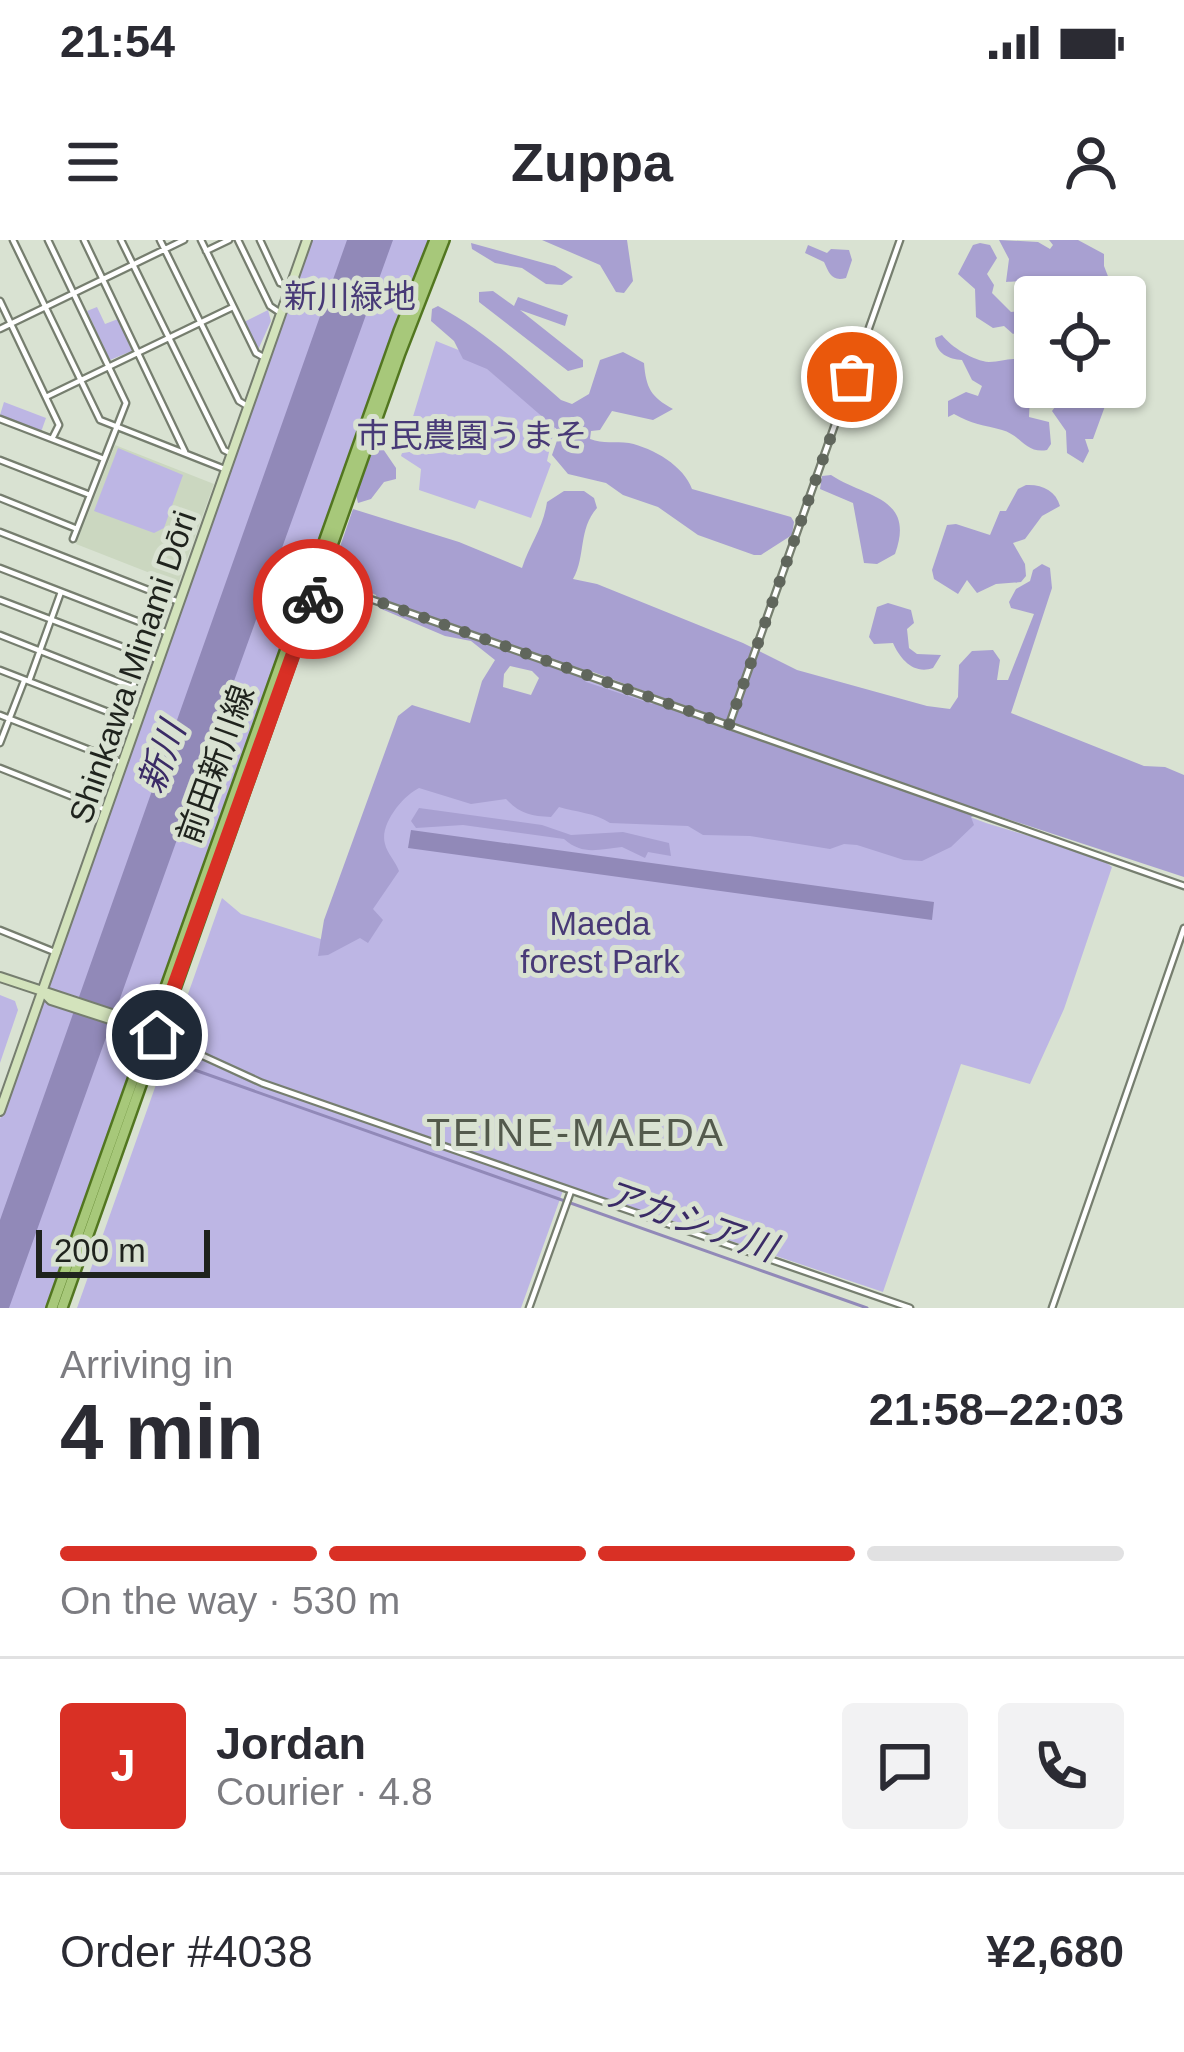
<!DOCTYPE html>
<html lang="en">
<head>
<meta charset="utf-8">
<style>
	:root { --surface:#fff; --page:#f2f2f3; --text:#2b2b33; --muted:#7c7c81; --line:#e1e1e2; --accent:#d93025 }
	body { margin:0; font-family:Arial,"Noto Sans JP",sans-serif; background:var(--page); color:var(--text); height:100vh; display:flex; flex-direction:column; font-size:45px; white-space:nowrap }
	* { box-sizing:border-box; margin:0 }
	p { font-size:39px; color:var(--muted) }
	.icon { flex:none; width:66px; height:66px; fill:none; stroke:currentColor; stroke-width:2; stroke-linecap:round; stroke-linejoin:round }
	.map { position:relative; height:1068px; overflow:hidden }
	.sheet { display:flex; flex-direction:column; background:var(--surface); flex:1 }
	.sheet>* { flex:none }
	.controls { position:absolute; left:1014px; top:36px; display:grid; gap:24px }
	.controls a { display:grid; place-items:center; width:132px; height:132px; border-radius:12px; background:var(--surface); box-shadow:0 3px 9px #0004; font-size:60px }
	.scale { position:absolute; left:36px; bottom:30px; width:174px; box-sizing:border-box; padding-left:12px; border:6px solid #1f231d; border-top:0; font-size:33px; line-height:42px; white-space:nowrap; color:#1f231d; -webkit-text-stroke:9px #d9e2d2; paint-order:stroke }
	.pin { position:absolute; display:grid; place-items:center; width:102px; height:102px; color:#fff; margin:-51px; border:6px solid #fff; border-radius:50%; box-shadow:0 3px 12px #0007 }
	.courier { position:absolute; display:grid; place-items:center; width:120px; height:120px; margin:-60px; border:9px solid #d93025; border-radius:50%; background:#fff; color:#222; box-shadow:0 3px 15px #0007 }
	.head em { font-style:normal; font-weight:700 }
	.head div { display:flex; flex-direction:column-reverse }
	.head { display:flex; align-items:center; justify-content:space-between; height:204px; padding:0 60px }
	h1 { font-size:78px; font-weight:700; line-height:90px }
	.bar { display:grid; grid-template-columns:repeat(4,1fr); gap:18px 12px; align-content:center; height:144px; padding:0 60px }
	.bar i { height:15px; border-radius:9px; background:var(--line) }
	.bar .selected { background:var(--accent) }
	.bar p { grid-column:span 4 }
	.line { display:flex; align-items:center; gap:30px; padding:0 60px; border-top:3px solid var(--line) }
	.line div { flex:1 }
	.round { display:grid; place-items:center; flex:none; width:126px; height:126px; border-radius:12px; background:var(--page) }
	.status { display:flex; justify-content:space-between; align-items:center; height:84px; padding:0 60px; background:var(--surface); direction:ltr }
	.status svg { height:33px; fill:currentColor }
	header { display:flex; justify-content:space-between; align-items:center; height:156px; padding:0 60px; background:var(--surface); font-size:54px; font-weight:700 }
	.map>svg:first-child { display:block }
</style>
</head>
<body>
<div class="status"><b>21:54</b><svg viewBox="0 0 49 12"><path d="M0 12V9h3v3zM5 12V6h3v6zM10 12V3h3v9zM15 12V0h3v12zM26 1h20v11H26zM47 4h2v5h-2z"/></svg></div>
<header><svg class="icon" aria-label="menu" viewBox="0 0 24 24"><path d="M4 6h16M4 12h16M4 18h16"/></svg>Zuppa<svg class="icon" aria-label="person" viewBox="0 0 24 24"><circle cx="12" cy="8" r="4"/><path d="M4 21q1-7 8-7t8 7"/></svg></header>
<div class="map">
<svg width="1184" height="1068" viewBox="0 0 1184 1068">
	<rect width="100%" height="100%" fill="#d9e2d2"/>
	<path fill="#cbd7c0" d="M115,205L214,244L178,344L76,304Z"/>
	<path fill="#bdb6e4" d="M311,0H428L46,1068H0V879Z
		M97,67L105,84L118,79L132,111L110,120L87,71Z
		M268,70L271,81L258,110L244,82Z
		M436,101L471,115L555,186L547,221L551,224L531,278L479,260L475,269L419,250L421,229L401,216Z
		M4,162L46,178L41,192L0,175Z
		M118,208L183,235L164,288L154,293L94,271Z
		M551,428L733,487L986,583L1099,617L1112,627L1064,769L1030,844L961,824L883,1052L565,945L521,1068H77L222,658L241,674L324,700L407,473L470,490L538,464Z
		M0,755L15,761L18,770L0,823Z"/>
	<path fill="#a8a0d1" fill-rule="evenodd" d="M542,0H627L633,41L624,53L616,52L600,25Z
		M999,0L1038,2L1050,9L1053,5L1049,0H1078L1104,14V26L1116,57H1069L1072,50C1062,43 1019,40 1006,42L1009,19Z
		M471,3L555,26L573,37L562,45L546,44L522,28L495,23L472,9Z
		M980,3L990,5L997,18L987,34L994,45L992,53L1011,72L1022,71L1025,88L1013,94L1004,86L993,88L976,77L975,49L958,34L973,5Z
		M808,5L827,13L831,9L849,10L852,20L846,38C832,42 829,33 824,22L805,13Z
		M493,51L514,66L518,57L568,75L565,86L520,70L583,120V127L568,131L479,62V52Z
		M438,66C482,89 522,126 561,160L572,164L589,154L600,120L623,112L644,123C646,148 651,157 673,169L653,180L612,171L600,190L591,191L590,199C603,204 615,201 629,203C653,208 684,226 692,249L791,277L794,282L792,295L761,315H754L698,295L658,267L623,255L606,243L568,234L552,215L560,192L487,129L463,119L454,101L431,81L432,69Z
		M942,95C951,107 974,121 989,122C1002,122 1009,117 1022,120L1020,138L1030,156L1029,177L1049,182L1051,204L1047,210C1026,214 1021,195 1002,190C984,185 971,184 954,174L948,177V161L966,152L978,156L982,146L972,140L962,120C949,119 936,114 935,98Z
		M1070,147H1112L1093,199H1085L1089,211L1083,223L1067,213L1066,191L1052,171L1055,167H1064Z
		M381,206L396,228V239L384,242L371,259L358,263L356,255L373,209Z
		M831,235C865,258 916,256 895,314L877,324L864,323L853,263L820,249L822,236Z
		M1026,245C1042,244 1056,251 1060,266L1042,276L1025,299L1013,303L1025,324L1026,336L1021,342L996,344L977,353L967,340L958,354L934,339L932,330L947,285L956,284L990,295L1000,271H1006L1018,249Z
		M564,251H584L594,258L597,268C578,289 586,316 573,339L597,344L743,403L797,430L927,466L950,469L958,457L959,425L972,411L993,410L1000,420L997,440H1008L1034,374L1011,368L1009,362L1016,349L1030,341L1033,330L1042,324L1050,328L1052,348L1011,473L1144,526L1165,527L1184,535V637L986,572L971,577L974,585L951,607L922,621L904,620L857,605L844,604L830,609L750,596L703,595L688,586L610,583C596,573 575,572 559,567L551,577C531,576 520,574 506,559L471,564L419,548C404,555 379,584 385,604C387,613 396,622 399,631L373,669L383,680L368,703L360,698L328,715L318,716L324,680L398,476L412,465L470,483L482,441L495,420L471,401L445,396L379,368L376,355L334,335L332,330L353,269L459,302L522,328C530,303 543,289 547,262ZM510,426L532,431L539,438L531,455L503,447L504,434ZM593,432L665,459L652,464L586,442L578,434Z
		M888,363L911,370L914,383L907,389L909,408L917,414L941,415L933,428C914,435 900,419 893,403L874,404L869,397L877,367Z
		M419,568L542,585L571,595L623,592L669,603L671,616L648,612L645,618L622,607C599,609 583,616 564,599L463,585L416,588L411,581Z"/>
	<path fill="#9189b8" d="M347,0H393L190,563L184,569V580L9,1068H0V980Z
		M411,590L934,662L932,680L408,608Z"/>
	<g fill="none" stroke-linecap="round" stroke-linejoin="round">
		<path stroke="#9189b8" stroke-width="3" d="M158,817L867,1068"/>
		<g stroke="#767e6f" stroke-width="9">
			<path id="street" d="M13,0L100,180L227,230
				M48,0L126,163L73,299
				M84,0L185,212
				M121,0L224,210L230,213
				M160,0L239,161L249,167
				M201,0L256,113L265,118
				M238,0L270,66L279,72
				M260,0L280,43L291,47
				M206,11L229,0
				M0,61L59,185L52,199
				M0,89L184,0
				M46,157L233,67
				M0,179L104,219
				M0,220L90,255
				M0,258L77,289
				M0,292L179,362
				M0,328L168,393
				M322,342L1184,646
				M0,360L157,420
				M0,395L132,447
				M0,430L134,482
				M29,441L61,352
				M0,475L123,523
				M121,477L145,415
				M729,485L900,0
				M0,503L24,441
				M0,528L106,570
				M0,690L57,713
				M157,795L262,843L910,1068
				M529,1068L571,951
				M1052,1068L1184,688"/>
		</g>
		<g stroke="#767e6f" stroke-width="12">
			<path id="secondary" d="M0,737L142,784L150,792
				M44,753L51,760L147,791
				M0,871L307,0"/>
		</g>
		<g stroke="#527620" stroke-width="14">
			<path id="primary" d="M52,1068L399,91L435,0
				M62,1068L400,113L444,0"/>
		</g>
		<use href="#street" stroke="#fff" stroke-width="4.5"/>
		<use href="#secondary" stroke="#d3e3bc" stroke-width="8"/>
		<use href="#primary" stroke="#a7c87a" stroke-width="9"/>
	</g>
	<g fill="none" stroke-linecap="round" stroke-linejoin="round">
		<path stroke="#60665c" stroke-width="12" stroke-dasharray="0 21.6" d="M313,359L320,341L729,485L852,137"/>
		<path stroke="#d93025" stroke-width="15" d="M157,795L313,359"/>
	</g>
	<g text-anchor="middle" stroke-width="10" stroke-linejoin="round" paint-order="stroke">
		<g font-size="33" fill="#483a77" stroke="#d9e2d2">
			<text x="350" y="68">新川緑地</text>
			<text x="472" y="207">市民農園うまそ</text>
			<text x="600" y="695">Maeda<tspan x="600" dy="38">forest Park</tspan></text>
		</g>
		<g font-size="33" fill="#1f231d" stroke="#d9e2d2">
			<text transform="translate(132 427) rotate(-71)" y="12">Shinkawa Minami Dōri</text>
			<text transform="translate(215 524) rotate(-70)" y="12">前田新川線</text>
		</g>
		<g font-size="36" font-style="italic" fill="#3a2b66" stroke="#d9e2d2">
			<text transform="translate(161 517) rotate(-70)" y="13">新川</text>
			<text transform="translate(690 980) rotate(19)" y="13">アカシア川</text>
		</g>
		<g font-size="39" letter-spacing="3" fill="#535a4c" stroke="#d9e2d2">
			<text x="576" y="906">TEINE-MAEDA</text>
		</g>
	</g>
</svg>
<div class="controls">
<a><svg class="icon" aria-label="locate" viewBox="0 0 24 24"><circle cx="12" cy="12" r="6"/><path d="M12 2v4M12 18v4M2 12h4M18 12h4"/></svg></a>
</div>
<div class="scale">200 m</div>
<div class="pin" style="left:852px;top:137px;background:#ea580c"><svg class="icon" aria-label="bag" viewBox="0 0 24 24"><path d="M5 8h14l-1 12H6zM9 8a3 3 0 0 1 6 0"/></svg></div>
<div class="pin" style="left:157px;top:795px;background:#1f2937"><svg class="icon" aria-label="home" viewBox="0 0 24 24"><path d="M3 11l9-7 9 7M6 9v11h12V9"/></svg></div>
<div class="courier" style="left:313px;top:359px"><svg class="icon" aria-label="bike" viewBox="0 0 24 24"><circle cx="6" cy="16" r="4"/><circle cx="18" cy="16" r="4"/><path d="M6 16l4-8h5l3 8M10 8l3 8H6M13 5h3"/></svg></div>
</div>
<section class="sheet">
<div class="head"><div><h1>4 min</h1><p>Arriving in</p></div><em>21:58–22:03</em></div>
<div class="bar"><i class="selected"></i><i class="selected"></i><i class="selected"></i><i></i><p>On the way · 530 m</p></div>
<div class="line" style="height:216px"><b class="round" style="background:var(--accent);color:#fff">J</b><div><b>Jordan</b><p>Courier · 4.8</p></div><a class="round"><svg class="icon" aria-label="chat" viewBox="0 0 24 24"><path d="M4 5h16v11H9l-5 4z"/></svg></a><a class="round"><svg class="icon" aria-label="phone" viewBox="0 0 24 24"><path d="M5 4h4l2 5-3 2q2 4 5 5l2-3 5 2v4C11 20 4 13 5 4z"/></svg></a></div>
<div class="line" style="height:156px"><div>Order #4038</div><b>¥2,680</b></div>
</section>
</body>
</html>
